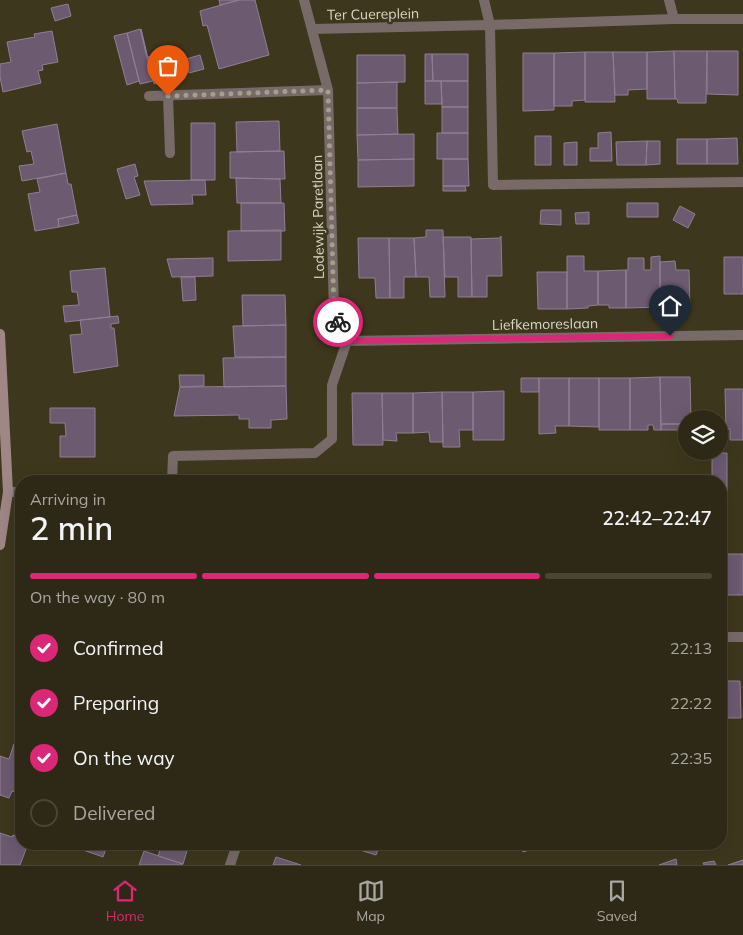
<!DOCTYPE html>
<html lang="en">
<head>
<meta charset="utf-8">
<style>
	:root { --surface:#2e2916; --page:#3a3523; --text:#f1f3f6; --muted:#a7a6a1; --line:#494535; --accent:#db2777 }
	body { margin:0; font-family:Mulish,sans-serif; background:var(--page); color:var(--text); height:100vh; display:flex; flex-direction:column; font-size:19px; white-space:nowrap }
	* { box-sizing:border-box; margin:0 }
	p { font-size:16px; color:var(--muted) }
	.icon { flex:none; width:28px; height:28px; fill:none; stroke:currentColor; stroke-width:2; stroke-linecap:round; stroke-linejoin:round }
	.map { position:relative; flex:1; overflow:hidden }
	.panel { position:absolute; left:15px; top:475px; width:712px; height:375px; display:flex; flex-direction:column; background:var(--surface); border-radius:20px; box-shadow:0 5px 20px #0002,0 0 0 1px var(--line) }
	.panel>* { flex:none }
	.fabs { position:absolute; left:678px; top:410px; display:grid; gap:10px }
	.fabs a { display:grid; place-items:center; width:50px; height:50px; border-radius:50%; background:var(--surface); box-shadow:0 5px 20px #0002,0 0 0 1px var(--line); font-size:25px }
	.pin { position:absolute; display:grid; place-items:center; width:42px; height:42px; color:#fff; margin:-51px -21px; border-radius:50% 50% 50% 0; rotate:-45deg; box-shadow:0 0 5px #0007 }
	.pin .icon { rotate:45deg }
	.courier { position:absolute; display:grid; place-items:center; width:50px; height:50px; margin:-25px; border:4px solid #db2777; border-radius:50%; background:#fff; color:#222; box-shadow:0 1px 6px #0007 }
	.overview em { font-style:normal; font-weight:600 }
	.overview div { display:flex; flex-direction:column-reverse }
	.overview { display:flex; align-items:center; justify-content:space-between; height:85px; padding:0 15px }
	h1 { font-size:32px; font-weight:600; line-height:38px }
	.bar { display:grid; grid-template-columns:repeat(4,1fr); gap:8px 5px; align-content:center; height:60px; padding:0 15px }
	.bar i { height:6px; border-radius:4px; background:var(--line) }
	.bar .active { background:var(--accent) }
	.bar p { grid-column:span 4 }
	ol { padding:0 15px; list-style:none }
	li { display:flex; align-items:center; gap:15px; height:55px }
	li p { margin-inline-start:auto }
	li .icon { padding:5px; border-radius:50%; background:var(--accent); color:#fff; stroke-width:4 }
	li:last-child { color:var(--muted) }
	li i { width:28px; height:28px; border:2px solid var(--line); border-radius:50% }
	.tabs { display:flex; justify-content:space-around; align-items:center; height:70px; border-top:1px solid var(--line); background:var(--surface); font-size:14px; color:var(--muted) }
	.tabs a { display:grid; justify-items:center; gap:2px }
	.tabs .active { color:var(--accent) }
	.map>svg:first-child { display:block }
</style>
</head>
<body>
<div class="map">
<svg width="743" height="865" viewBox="0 0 743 865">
	<rect width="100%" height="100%" fill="#3d371d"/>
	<path fill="#6c5a70" stroke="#917e96" d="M219,0H239L220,5Z
		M239,0H255L269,55L219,69L207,25L203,26L200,11Z
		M68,4L71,16L55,21L51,8Z
		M140,29L153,81L140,84L127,33Z
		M141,29L147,57L159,54L165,81L154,84Z
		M52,31L58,62L42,65L43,70L38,71L41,83L3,92L0,77V64L11,62L7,42L35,37L34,34Z
		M127,33L139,81L127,85L114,36Z
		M674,51H707L706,103H678L677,99H675Z
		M674,51L675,99H647V52Z
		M707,51H738V95L707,94Z
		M585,52V100L572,101V106H554V53Z
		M585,52H613L615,102H585Z
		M613,52H647V89L628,90V95H615Z
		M160,53V56L172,53L179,80L166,84Z
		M523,53H554V110L523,111Z
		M425,54H432L433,81H425Z
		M432,54H468V81H433Z
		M200,55L204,69L189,73L186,59Z
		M357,55H405V82L357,83Z
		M425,81H441L442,104H425Z
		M441,81H468V107H442Z
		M397,82V108H357V83Z
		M442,107H468V133H442Z
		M357,108H397L398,134L357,135Z
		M279,121L280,151L237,152L236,122Z
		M191,123H215V180H191Z
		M57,124L66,173L22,181L19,166L34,164L31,151L27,152L22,131Z
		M611,132L612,161H590V148H598V133Z
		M437,133H468V159H437Z
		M414,134V159L358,160L357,135Z
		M535,136H551V165H535Z
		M737,138L738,164H707V139Z
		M677,139H707V164H677Z
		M647,141L646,165H617L616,142Z
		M647,141H660V164L646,165Z
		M577,142V165H564V143Z
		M284,151L285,179L230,178V152Z
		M414,159V186L358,187V160Z
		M443,159H468L469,186H443Z
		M135,164L138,176L134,177L140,195L126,199L117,169Z
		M66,173L68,184H71L77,215L58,219L59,227L35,231L28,194L40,192L37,179Z
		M236,178L280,179L281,203H237Z
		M205,180L206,195H192L193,204L151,205L144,181Z
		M443,186H465L466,191H443Z
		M241,203H284L285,231H241Z
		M627,203H658V217H627Z
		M680,206L695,214L688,228L673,220Z
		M541,210H561V225L540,224Z
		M589,212V224H576L575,213Z
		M77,215L79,223L59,227L58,219Z
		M281,230V260L228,261V231Z
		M426,230H443L445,297H430L429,277H416L414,238L426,237Z
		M501,236L502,276H487V297H472L471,239L500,238Z
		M443,237H471L472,297H458V277H445Z
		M358,238H389L390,298H376L375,278H359Z
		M389,238H414L416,277H404V298H390Z
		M567,256H584V271H598V305L588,306V308L567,309Z
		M660,256V307L626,308V270H628V258H644V270H651V257Z
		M724,257H743V294H724Z
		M213,258V276L172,277L167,259Z
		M675,261L676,270H689L690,307H660V262Z
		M105,268L110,317L65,322L63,306L79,305L77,292H72L70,271Z
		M626,270V308H609V305H598V271Z
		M537,272H567V309H538Z
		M181,277H195L196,300L183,301Z
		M242,295H285L286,325L243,326Z
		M118,316L119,323L111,324V328H114L118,366L74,373L70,335L82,334L80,320Z
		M286,325V357H235L233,326Z
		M286,357V386L224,387L223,358Z
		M179,375H204V386L180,387Z
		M660,377L661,430H654L653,425H648V430H630V378Z
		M660,377H690L691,419H686V424H661Z
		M521,378H539V392H521Z
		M539,378H569V426H555L556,433L539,434Z
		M569,378H599V427L569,426Z
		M599,378H630V430H599Z
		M286,386L287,419L271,420V428H249V419H239V415L174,416L180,387Z
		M725,389H743V440H730V429H726Z
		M504,391V440H473V392Z
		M442,392L443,442H430L429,432L413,433V393Z
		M442,392H473V430H459L460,447H443Z
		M352,393H382L383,445H353Z
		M382,393H413V433H396L397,441L383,440Z
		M50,408H95V457H60V436H66L65,423H50Z
		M661,424H686V430H661Z
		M712,453H727V491H721V481H712Z
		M552,475V481H526V477Z
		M340,476V481H327L326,477Z
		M246,477V481H235V478Z
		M246,477H260V481H246Z
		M260,477H276V481H260Z
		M276,477H300V481H276Z
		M300,477H326L327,481H300Z
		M191,478H223V481H191Z
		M223,478H235V481H223Z
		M519,478V481H502V479Z
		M721,554H743V595H721Z
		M20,681H21V709L16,708Z
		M721,681H740L741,718H721Z
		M14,744L21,747V794L12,791L9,798L0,795V756L9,759Z
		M0,833L12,837L13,835L21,838V844H28L20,865H0Z
		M85,844H108L103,857L83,850Z
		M162,844L187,851L183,864L158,856Z
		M362,844H380L376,855L360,850Z
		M521,844H538L539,847L523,852Z
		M144,851L183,864L182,865H139Z
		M276,857L301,865H273Z
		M676,859L677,865H659Z
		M743,860V865H728Z
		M714,861L716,865H704L703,863Z"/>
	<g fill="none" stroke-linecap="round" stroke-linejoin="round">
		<path stroke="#796a6a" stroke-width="10" d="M484,0L490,25L493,185L743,182"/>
		<path stroke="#796a6a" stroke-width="10" d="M304,0L328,90
			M674,19H743
			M312,29L490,25L674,19L669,0
			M149,96L328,90L334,312L347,341L332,385V439L315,453L173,456L172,481
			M168,96L170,153
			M347,341L743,335
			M8,492H21
			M721,637H743
			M230,865L237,844"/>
		<path stroke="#9e8786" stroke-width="10" d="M0,334L8,492L0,545"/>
	</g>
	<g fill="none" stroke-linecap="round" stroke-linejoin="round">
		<path stroke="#a39f8c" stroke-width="5" stroke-dasharray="0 9" d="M168,96L328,90L334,312L338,322"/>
		<path stroke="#db2777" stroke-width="6" d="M338,322L347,341L670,336"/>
	</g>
	<g text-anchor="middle" stroke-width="5" stroke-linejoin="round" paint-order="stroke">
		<g font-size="14" fill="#dad7c8" stroke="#3d371d">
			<text transform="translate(373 14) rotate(-1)" y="5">Ter Cuereplein</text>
			<text transform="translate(318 217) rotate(-91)" y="5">Lodewijk Paretlaan</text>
			<text transform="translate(545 324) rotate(-1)" y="5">Liefkemoreslaan</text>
		</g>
	</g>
</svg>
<div class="fabs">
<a><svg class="icon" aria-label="layers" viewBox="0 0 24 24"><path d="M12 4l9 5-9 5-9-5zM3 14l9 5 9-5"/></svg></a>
</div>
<div class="pin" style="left:168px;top:96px;background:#ea580c"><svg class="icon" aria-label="bag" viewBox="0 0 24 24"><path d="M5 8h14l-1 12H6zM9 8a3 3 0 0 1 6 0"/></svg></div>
<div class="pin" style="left:670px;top:336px;background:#1f2937"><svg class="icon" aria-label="home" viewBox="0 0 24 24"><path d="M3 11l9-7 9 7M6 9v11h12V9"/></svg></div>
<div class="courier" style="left:338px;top:322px"><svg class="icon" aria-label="bike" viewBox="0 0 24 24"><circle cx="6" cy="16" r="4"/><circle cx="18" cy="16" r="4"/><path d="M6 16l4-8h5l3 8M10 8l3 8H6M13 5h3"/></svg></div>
<section class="panel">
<div class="overview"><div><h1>2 min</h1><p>Arriving in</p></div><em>22:42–22:47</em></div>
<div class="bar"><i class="active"></i><i class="active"></i><i class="active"></i><i></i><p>On the way · 80 m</p></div>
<ol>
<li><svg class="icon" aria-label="check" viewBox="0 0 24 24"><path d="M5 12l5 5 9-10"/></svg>Confirmed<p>22:13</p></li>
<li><svg class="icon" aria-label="check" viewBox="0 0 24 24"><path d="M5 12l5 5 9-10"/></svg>Preparing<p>22:22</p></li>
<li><svg class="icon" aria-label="check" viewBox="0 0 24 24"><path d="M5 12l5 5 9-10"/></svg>On the way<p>22:35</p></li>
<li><i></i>Delivered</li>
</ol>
</section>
</div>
<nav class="tabs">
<a class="active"><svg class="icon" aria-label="home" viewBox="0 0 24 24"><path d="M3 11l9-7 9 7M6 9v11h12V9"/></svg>Home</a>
<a><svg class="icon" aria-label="map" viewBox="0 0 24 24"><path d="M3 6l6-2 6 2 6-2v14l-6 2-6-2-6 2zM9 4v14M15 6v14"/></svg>Map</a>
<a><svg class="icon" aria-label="saved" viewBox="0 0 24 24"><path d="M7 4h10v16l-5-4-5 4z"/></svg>Saved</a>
</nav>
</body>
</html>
